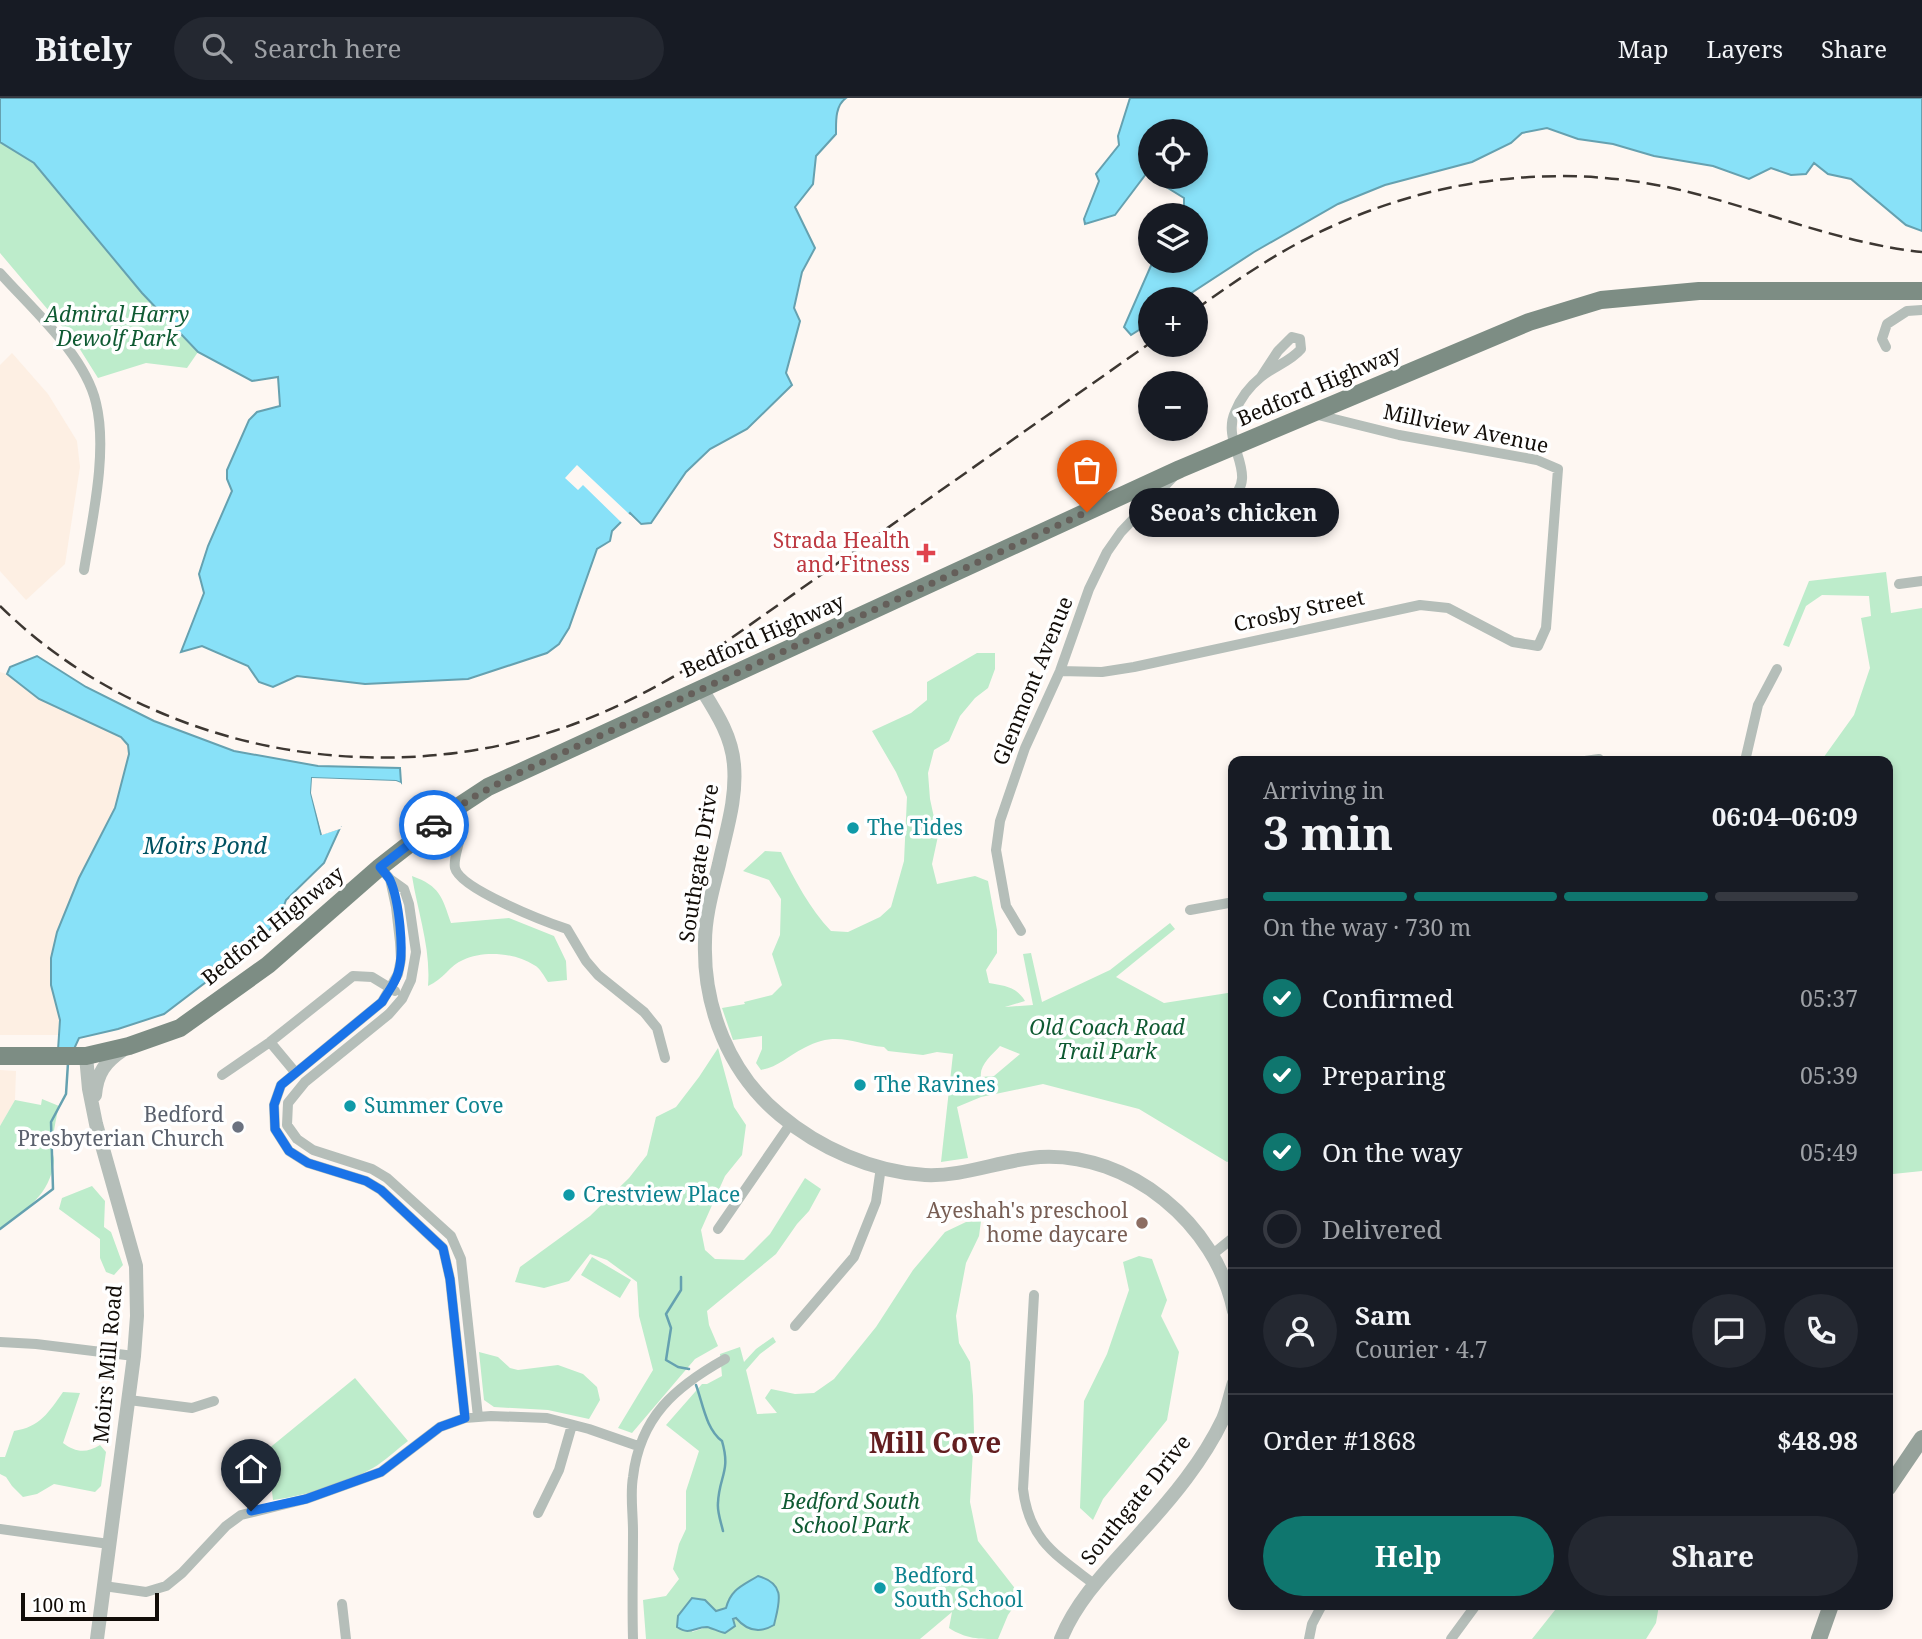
<!DOCTYPE html>
<html lang="en">
<head>
<meta charset="utf-8">
<style>
	:root { --surface:#171b24; --page:#242831; --text:#f1f3f6; --muted:#9ea1a6; --line:#363941; --accent:#0f766e }
	body { margin:0; font-family:"Noto Serif",serif; background:var(--page); color:var(--text); height:100vh; display:flex; flex-direction:column; font-size:26px; white-space:nowrap }
	* { box-sizing:border-box; margin:0 }
	p { font-size:23px; color:var(--muted) }
	.icon { flex:none; width:38px; height:38px; fill:none; stroke:currentColor; stroke-width:2; stroke-linecap:round; stroke-linejoin:round }
	.map { position:relative; flex:1; overflow:hidden }
	.drawer { position:absolute; left:1228px; top:658px; width:665px; height:854px; display:flex; flex-direction:column; background:var(--surface); border-radius:14px; box-shadow:0 4px 10px #0003 }
	.drawer>* { flex:none }
	.tools { position:absolute; left:1138px; top:21px; display:grid; gap:14px }
	.tools a { display:grid; place-items:center; width:70px; height:70px; border-radius:50%; background:var(--surface); box-shadow:0 4px 10px #0003; font-size:35px }
	.scale { position:absolute; left:21px; bottom:18px; width:138px; box-sizing:border-box; padding-left:7px; border:4px solid #120d08; border-top:0; font-size:19px; line-height:24px; white-space:nowrap; color:#120d08; -webkit-text-stroke:5px #fff; paint-order:stroke }
	.pin { position:absolute; display:grid; place-items:center; width:60px; height:60px; color:#fff; margin:-72px -30px; border-radius:50% 50% 50% 0; rotate:-45deg; box-shadow:0 0 7px #0007 }
	.pin .icon { rotate:45deg }
	.courier { position:absolute; display:grid; place-items:center; width:70px; height:70px; margin:-35px; border:5px solid #1a73e8; border-radius:50%; background:#fff; color:#222; box-shadow:0 2px 9px #0007 }
	.bubble { position:absolute; height:49px; border-radius:24px; background:var(--surface); box-shadow:0 4px 10px #0003; font-size:23px; font-weight:700; line-height:49px; text-align:center }
	.head em { font-style:normal; font-weight:700 }
	.head div { display:flex; flex-direction:column-reverse }
	.head { display:flex; align-items:center; justify-content:space-between; height:119px; padding:0 35px }
	h1 { font-size:46px; font-weight:700; line-height:52px }
	.bar { display:grid; grid-template-columns:repeat(4,1fr); gap:10px 7px; align-content:center; height:84px; padding:0 35px }
	.bar i { height:9px; border-radius:5px; background:var(--line) }
	.bar .on { background:var(--accent) }
	.bar p { grid-column:span 4 }
	.line { display:flex; align-items:center; gap:18px; padding:0 35px; border-top:2px solid var(--line) }
	.line div { flex:1 }
	.round { display:grid; place-items:center; flex:none; width:74px; height:74px; border-radius:37px; background:var(--page) }
	ol { padding:0 35px; list-style:none }
	li { display:flex; align-items:center; gap:21px; height:77px }
	li p { margin-inline-start:auto }
	li .icon { padding:7px; border-radius:50%; background:var(--accent); color:#fff; stroke-width:4 }
	li:last-child { color:var(--muted) }
	li i { width:38px; height:38px; border:4px solid var(--line); border-radius:50% }
	.action { display:flex; gap:14px; margin-top:auto; padding:14px 35px }
	.action a { flex:1; height:80px; border-radius:42px; background:var(--accent); color:#fff; font-size:28px; font-weight:700; line-height:80px; text-align:center }
	.action a+a { background:var(--page); color:var(--text) }
	header { display:flex; align-items:center; gap:42px; box-sizing:border-box; height:98px; padding:0 35px; background:var(--surface); border-bottom:2px solid var(--line) }
	header strong { font-size:33px }
	nav { display:flex; gap:38px; margin-inline-start:auto; font-size:24px }
	.search { width:490px; height:63px; background:var(--page); display:flex; align-items:center; gap:18px; box-sizing:border-box; padding:0 24px; border-radius:38px; color:var(--muted); font-size:26px }
	.map>svg:first-child { display:block }
</style>
</head>
<body>
<header>
<strong>Bitely</strong>
<div class="search"><svg class="icon" aria-label="search" viewBox="0 0 24 24"><circle cx="10" cy="10" r="6"/><path d="M15 15l6 6"/></svg>Search here</div>
<nav><a>Map</a><a>Layers</a><a>Share</a></nav>
</header>
<div class="map">
<svg width="1922" height="1541" viewBox="0 0 1922 1541">
	<rect width="100%" height="100%" fill="#fef7f2"/>
	<path fill="#fdefe3" d="M12,255L48,296L77,343L80,369L65,466L26,502L0,473V267Z
		M0,574L7,576L39,601L121,639L128,647L129,656L115,710L57,834L51,860V887L60,922V937H0Z
		M0,972L16,973L15,1002L0,1028Z"/>
	<path fill="#bdeccb" fill-rule="evenodd" d="M0,44L34,65L142,195L198,254L187,270L146,265L98,280L76,245L0,155Z
		M1886,474L1891,515L1922,510V1073L1893,1076L1888,1083V663H1821L1854,617L1870,570L1861,520L1871,518L1869,498L1822,497L1806,508L1789,549L1783,547L1809,483Z
		M977,555H995V571L988,590L975,600L960,618L949,643L934,652L928,675L930,701L938,738L932,766L937,786L975,778L988,783L997,832V855L986,872L989,885C1004,888 1016,888 1025,903L1005,909L1033,907L1023,856L1031,855L1042,904L1110,872L1170,825L1175,831L1116,879L1164,905L1234,894V1061L1227,1064L1139,1011L1043,986L981,999L957,1009L968,1060L941,1064L953,956L937,954L923,957L888,953L884,949C853,946 837,932 804,950C788,958 778,969 761,972L756,965L762,951V938L733,942L722,910L745,906L744,904L772,897L782,887L772,856L780,837L781,801L769,782L743,773L765,753L781,754C794,781 810,811 831,833L848,834L880,819L891,809L904,763L907,699L896,674L872,633L911,615L927,602V584ZM1000,948L1020,956L994,978L981,979C979,967 992,957 1000,948Z
		M412,778C440,788 442,799 451,825L509,820L554,838L566,863L567,882L548,884C544,878 540,870 534,867C515,855 484,852 463,862C450,867 443,882 428,888C431,850 418,816 412,778Z
		M718,950L734,1009L746,1027L742,1057L725,1078L701,1132L705,1152L715,1161L744,1162L770,1136L805,1080L821,1091L809,1113L797,1126L776,1156L707,1213L709,1227L718,1248L695,1261L632,1335L618,1330L653,1272L639,1218L637,1184L607,1162L590,1156L569,1183L544,1190L515,1184L520,1169L590,1118L629,1080L647,1057L656,1019L676,1009L699,979Z
		M42,1001L59,1008C56,1019 52,1042 52,1053C53,1058 54,1058 54,1063C50,1097 26,1112 0,1130V1028L15,1002L41,1007Z
		M92,1088L105,1103L104,1129L111,1134L123,1167L114,1177L106,1174L100,1160V1141L59,1111L62,1100Z
		M981,1123L979,1138L966,1165L956,1218L959,1245L970,1264L973,1298L974,1335L970,1404L978,1443L1021,1498L1008,1517L998,1541C979,1541 966,1541 949,1530L952,1514L920,1541H646L643,1502L666,1498L679,1481L673,1471L679,1446L686,1431V1393L699,1353L666,1327L702,1286H707L722,1278L720,1256L740,1249L744,1264L756,1251L773,1239L776,1244L760,1256L746,1272L757,1316L777,1315L765,1300L771,1291L795,1296L814,1295L834,1281L876,1229L913,1172L945,1134L966,1124ZM758,1478L774,1527C759,1536 747,1533 736,1520L717,1533L707,1529L692,1534L705,1502L716,1514L727,1510C730,1491 742,1488 758,1478Z
		M1139,1158L1152,1161L1167,1202L1161,1218L1179,1254L1167,1322L1103,1401L1093,1422L1080,1410L1084,1303L1107,1256L1129,1192L1123,1164Z
		M592,1159L631,1182L620,1200L581,1177Z
		M479,1254L498,1259L510,1270L518,1272L558,1267L583,1276L597,1289L600,1302L589,1321L548,1312L494,1309L484,1302Z
		M355,1280L408,1343C396,1352 385,1363 373,1370C343,1387 307,1397 273,1402L267,1352Z
		M63,1294L80,1295L63,1345C76,1355 87,1355 100,1347L106,1354L101,1388L95,1394L54,1386L37,1396L23,1399L12,1388L6,1379L0,1376V1359H5L14,1333C40,1329 49,1314 63,1294Z
		M1559,1507H1659L1656,1525L1646,1541H1532Z"/>
	<path fill="#88e1f8" stroke="#65a1b0" stroke-width="2" d="M0,0H846C835,8 836,23 836,36L816,58L813,86L795,109L815,150L802,174L794,210L800,223L786,275L792,287L747,331L710,351L686,374L651,425L641,426L630,415L612,433L610,443L597,451L569,530L559,546L547,555L468,581L365,586L297,578L273,589L259,584L248,568L202,548L181,554L204,495L199,476L208,448L232,393L227,381V372L249,322L257,314L280,308L278,279L252,283L198,254L142,195L34,65L0,44Z
		M1130,0H1922V133L1906,127L1851,81L1828,76L1814,65L1806,76L1791,77L1771,70L1749,81L1713,68L1654,58L1613,46L1578,41L1547,30L1522,35L1511,45L1472,64L1385,87L1338,106L1254,154L1182,201H1150V225L1131,237L1124,229L1153,163H1195V117H1181L1184,114V100L1150,79H1195V33H1150V78L1146,76L1115,117L1085,126L1084,121L1099,83L1096,76L1119,47L1118,38Z
		M37,558L86,589L154,623L234,653L318,668L400,670L401,685L396,683L312,680L311,695L321,736L340,730L324,765L286,802L280,819L260,843L164,916L118,931L79,940L74,951L58,952L60,922L51,887V860L57,834L79,780L115,710L129,656L128,647L121,639L39,601L7,576L10,569Z
		M758,1478C787,1486 779,1505 774,1527C759,1536 747,1533 736,1520L733,1521L735,1528L725,1535C719,1534 712,1530 707,1529C694,1529 690,1538 677,1529L678,1518L692,1500L705,1502L716,1513L726,1510C731,1491 742,1488 758,1478Z"/>
	<path fill="#fef7f2" d="M577,367L644,430L639,429L630,420L624,427L583,387L578,392L565,380Z
		M312,680L396,683L401,685L402,689L315,683V695L324,724V733L339,727L343,730L322,737L311,695Z"/>
	<g fill="none" stroke-linecap="round" stroke-linejoin="round">
		<path stroke="#65a1b0" stroke-width="2.5" d="M0,1131L53,1091L51,1024L66,996L68,965
			M681,1179V1192L666,1216L671,1230L666,1262L678,1269L689,1271
			M696,1287C703,1306 706,1331 722,1343C731,1374 719,1378 718,1405C717,1414 721,1424 723,1433"/>
		<path stroke="#b5beb9" stroke-width="10" d="M0,175C32,211 85,257 96,305C108,354 92,422 84,472
			M1886,249L1882,241L1887,226L1907,213L1922,212
			M1170,434C1188,422 1210,417 1228,404C1263,377 1220,347 1235,314C1240,301 1250,288 1261,279C1274,268 1290,264 1301,251L1300,241L1292,239L1278,253L1261,279
			M1899,486L1922,483
			M1060,573L1102,574L1134,569L1420,507L1448,510L1513,544L1538,548L1546,530L1558,371L1537,362L1399,337L1314,316
			M1585,663L1599,661L1601,663
			M1745,663L1758,607L1777,571
			M453,712C456,720 460,729 460,738C459,748 453,761 455,770C460,791 546,824 567,831L586,863L598,877L644,914L657,930L665,960
			M380,769L390,781L404,791L409,806L416,854L411,882L402,901L389,916L305,984L288,1005L287,1027L297,1041L313,1052L372,1071L387,1080L451,1138L461,1161L478,1319
			M390,781L396,809L400,844L401,861L398,876L382,904L281,987L274,1007L275,1031L289,1053L308,1065L366,1083L381,1092L443,1150L450,1181L465,1320
			M1190,812L1234,804
			M1021,833L1006,808L996,752L1000,723L1025,650L1060,573L1089,491L1107,454L1121,434L1176,376
			M270,944L295,974
			M222,977L270,944L353,878L372,879L395,893
			M718,1131L791,1025
			M1213,1156L1234,1139
			M1034,1197L1023,1391C1029,1442 1056,1457 1094,1486
			M795,1228L854,1159L876,1104L881,1069
			M0,1244L36,1246L134,1258
			M129,1302L192,1310L214,1303
			M538,1415L559,1372L572,1327
			M0,1431L109,1446
			M104,1488L146,1494L166,1488L182,1475L226,1428L241,1417L306,1401L381,1374L440,1329L465,1320L491,1318L547,1320L589,1331L638,1348
			M342,1506L346,1541
			M633,1541C632,1505 633,1469 633,1433C633,1415 630,1396 633,1379C640,1319 675,1289 725,1261
			M1309,1541L1312,1526L1322,1507
			M1451,1541L1476,1507"/>
		<path stroke="#b5beb9" stroke-width="14" d="M701,590C716,614 732,638 734,667C737,701 726,733 719,766C713,791 705,818 705,844C703,909 729,975 780,1017C819,1050 873,1074 925,1077C963,1079 1001,1062 1040,1059C1130,1054 1216,1126 1234,1213
			M86,958L89,991L96,1026L136,1168L137,1218L134,1258L97,1541
			M95,997C97,975 105,964 123,952
			M1061,1541C1078,1499 1112,1467 1141,1434C1172,1400 1203,1363 1223,1321C1228,1310 1230,1297 1234,1285"/>
		<path stroke="#95a19a" stroke-width="16" d="M1888,1390L1922,1340
			M1819,1541L1831,1507"/>
		<path stroke="#7d8d84" stroke-width="18" d="M0,958H86L129,948L180,930L268,867L380,769L453,712L488,689L1180,371L1529,224L1601,202L1699,193H1922"/>
		<path stroke="#3d3732" stroke-width="2.5" stroke-dasharray="14 7" stroke-linecap="butt" d="M1195,212C1239,180 1285,149 1335,127C1441,79 1563,65 1676,91C1759,110 1837,145 1922,154
			M0,508C143,649 365,694 554,633C603,617 649,594 693,567L1150,245"/>
	</g>
	<g fill="none" stroke-linecap="round" stroke-linejoin="round">
		<path stroke="#655f5a" stroke-width="7" stroke-dasharray="0 12.6" d="M434,727L470,701L508,680L1087,414"/>
		<path stroke="#1a73e8" stroke-width="9" d="M251,1413L306,1401L381,1374L440,1329L465,1320L450,1181L443,1150L381,1092L366,1083L308,1065L289,1053L275,1031L274,1007L281,987L382,904C387,895 395,886 398,875C405,855 399,802 390,782C388,778 383,773 380,769L434,727"/>
	</g>
	<path fill="#e0444e" stroke="#fff" stroke-width="2.5" d="M922.5 444.5h7v7h7v7h-7v7h-7v-7h-7v-7h7z"/>
	<g fill="#0f9aa8" stroke="#fff" stroke-width="2.5">
		<circle cx="853" cy="730" r="7"/>
		<circle cx="860" cy="987" r="7"/>
		<circle cx="350" cy="1008" r="7"/>
		<circle cx="569" cy="1097" r="7"/>
		<circle cx="880" cy="1490" r="7"/>
	</g>
	<circle fill="#6b7280" stroke="#fff" stroke-width="2.5" cx="238" cy="1029" r="7"/>
	<circle fill="#8d6e63" stroke="#fff" stroke-width="2.5" cx="1142" cy="1125" r="7"/>
	<g text-anchor="middle" stroke-width="7" stroke-linejoin="round" paint-order="stroke">
		<g font-size="21" font-style="italic" fill="#0f5a32" stroke="#fff">
			<text x="117" y="224">Admiral Harry<tspan x="117" dy="24">Dewolf Park</tspan></text>
			<text x="1107" y="937">Old Coach Road<tspan x="1107" dy="24">Trail Park</tspan></text>
			<text x="851" y="1411">Bedford South<tspan x="851" dy="24">School Park</tspan></text>
		</g>
		<g font-size="21" fill="#120d08" stroke="#fff">
			<text transform="translate(1319 288) rotate(-23)" y="7">Bedford Highway</text>
			<text transform="translate(1466 331) rotate(12)" y="7">Millview Avenue</text>
			<text transform="translate(1299 513) rotate(-12)" y="7">Crosby Street</text>
			<text transform="translate(763 538) rotate(-24)" y="7">Bedford Highway</text>
			<text transform="translate(1033 583) rotate(-68)" y="7">Glenmont Avenue</text>
			<text transform="translate(699 765) rotate(-81)" y="7">Southgate Drive</text>
			<text transform="translate(273 828) rotate(-39)" y="7">Bedford Highway</text>
			<text transform="translate(108 1266) rotate(-85)" y="7">Moirs Mill Road</text>
			<text transform="translate(1136 1402) rotate(-51)" y="7">Southgate Drive</text>
		</g>
		<g font-size="21" fill="#be3a42" stroke="#fff" text-anchor="end">
			<text x="910" y="450">Strada Health<tspan x="910" dy="24">and Fitness</tspan></text>
		</g>
		<g font-size="21" fill="#0d838f" stroke="#fff" text-anchor="start">
			<text x="867" y="737">The Tides</text>
			<text x="874" y="994">The Ravines</text>
			<text x="364" y="1015">Summer Cove</text>
			<text x="583" y="1104">Crestview Place</text>
			<text x="894" y="1485">Bedford<tspan x="894" dy="24">South School</tspan></text>
		</g>
		<g font-size="21" fill="#5b616d" stroke="#fff" text-anchor="end">
			<text x="224" y="1024">Bedford<tspan x="224" dy="24">Presbyterian Church</tspan></text>
		</g>
		<g font-size="21" fill="#785e54" stroke="#fff" text-anchor="end">
			<text x="1128" y="1120">Ayeshah's preschool<tspan x="1128" dy="24">home daycare</tspan></text>
		</g>
		<g font-size="23" font-style="italic" fill="#005262" stroke="#fff">
			<text x="205" y="756">Moirs Pond</text>
		</g>
		<g font-size="28" font-weight="bold" fill="#631e20" stroke="#fff">
			<text x="935" y="1355">Mill Cove</text>
		</g>
	</g>
</svg>
<div class="tools">
<a><svg class="icon" aria-label="locate" viewBox="0 0 24 24"><circle cx="12" cy="12" r="6"/><path d="M12 2v4M12 18v4M2 12h4M18 12h4"/></svg></a>
<a><svg class="icon" aria-label="layers" viewBox="0 0 24 24"><path d="M12 4l9 5-9 5-9-5zM3 14l9 5 9-5"/></svg></a>
<a>+</a>
<a>−</a>
</div>
<div class="scale">100 m</div>
<div class="pin" style="left:1087px;top:414px;background:#ea580c"><svg class="icon" aria-label="bag" viewBox="0 0 24 24"><path d="M5 8h14l-1 12H6zM9 8a3 3 0 0 1 6 0"/></svg></div>
<div class="pin" style="left:251px;top:1413px;background:#1f2937"><svg class="icon" aria-label="home" viewBox="0 0 24 24"><path d="M3 11l9-7 9 7M6 9v11h12V9"/></svg></div>
<div class="courier" style="left:434px;top:727px"><svg class="icon" aria-label="car" viewBox="0 0 24 24"><path d="M5 17H2v-5l4-1 3-4h7l3 4 3 1v5h-3M9 17h6M6 11h13"/><circle cx="7" cy="17" r="2"/><circle cx="17" cy="17" r="2"/></svg></div>
<div class="bubble" style="left:1129px;top:390px;width:210px">Seoa’s chicken</div>
<section class="drawer">
<div class="head"><div><h1>3 min</h1><p>Arriving in</p></div><em>06:04–06:09</em></div>
<div class="bar"><i class="on"></i><i class="on"></i><i class="on"></i><i></i><p>On the way · 730 m</p></div>
<ol>
<li><svg class="icon" aria-label="check" viewBox="0 0 24 24"><path d="M5 12l5 5 9-10"/></svg>Confirmed<p>05:37</p></li>
<li><svg class="icon" aria-label="check" viewBox="0 0 24 24"><path d="M5 12l5 5 9-10"/></svg>Preparing<p>05:39</p></li>
<li><svg class="icon" aria-label="check" viewBox="0 0 24 24"><path d="M5 12l5 5 9-10"/></svg>On the way<p>05:49</p></li>
<li><i></i>Delivered</li>
</ol>
<div class="line" style="height:126px"><a class="round"><svg class="icon" aria-label="person" viewBox="0 0 24 24"><circle cx="12" cy="8" r="4"/><path d="M4 21q1-7 8-7t8 7"/></svg></a><div><b>Sam</b><p>Courier · 4.7</p></div><a class="round"><svg class="icon" aria-label="chat" viewBox="0 0 24 24"><path d="M4 5h16v11H9l-5 4z"/></svg></a><a class="round"><svg class="icon" aria-label="phone" viewBox="0 0 24 24"><path d="M5 4h4l2 5-3 2q2 4 5 5l2-3 5 2v4C11 20 4 13 5 4z"/></svg></a></div>
<div class="line" style="height:91px"><div>Order #1868</div><b>$48.98</b></div>
<div class="action"><a>Help</a><a>Share</a></div>
</section>
</div>
</body>
</html>
